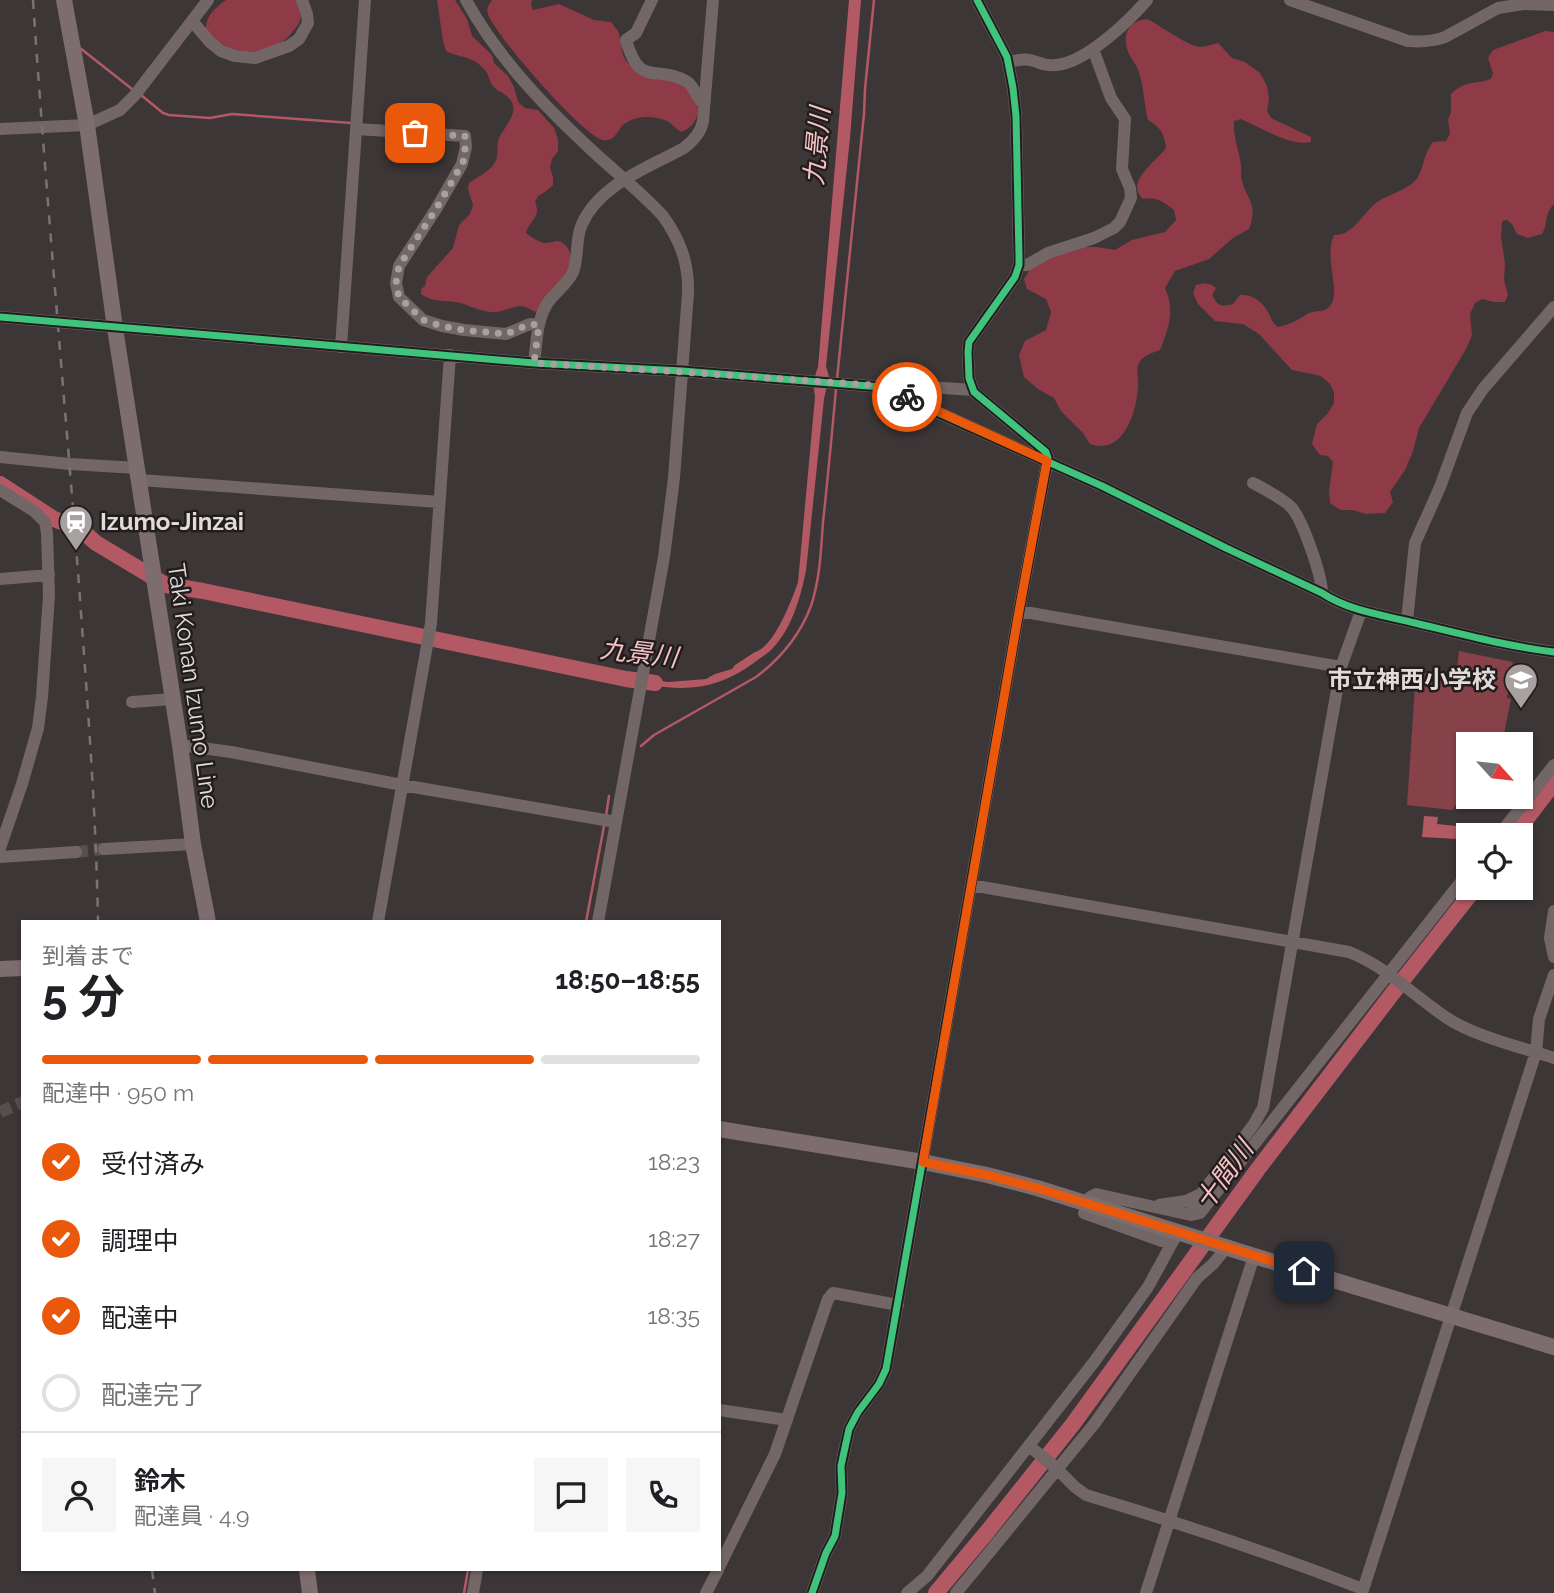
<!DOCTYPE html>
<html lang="ja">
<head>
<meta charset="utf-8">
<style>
	:root { --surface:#fff; --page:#f6f6f6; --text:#202124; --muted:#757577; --line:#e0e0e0; --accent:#ea580c }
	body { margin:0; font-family:Raleway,"Noto Sans JP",sans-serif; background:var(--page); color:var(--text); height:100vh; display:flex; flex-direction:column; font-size:26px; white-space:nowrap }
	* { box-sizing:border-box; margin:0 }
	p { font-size:23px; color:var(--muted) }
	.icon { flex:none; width:38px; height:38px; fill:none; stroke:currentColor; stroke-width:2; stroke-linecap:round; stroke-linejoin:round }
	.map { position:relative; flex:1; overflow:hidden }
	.sheet { position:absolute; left:21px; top:920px; width:700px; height:651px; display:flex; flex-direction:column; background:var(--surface); border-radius:0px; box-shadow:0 2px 5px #0004 }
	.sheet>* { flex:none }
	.needle { width:46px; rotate:117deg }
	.tools { position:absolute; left:1456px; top:732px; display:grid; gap:14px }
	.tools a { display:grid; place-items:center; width:77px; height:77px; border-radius:0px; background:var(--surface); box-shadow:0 2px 5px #0004; font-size:35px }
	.pin { position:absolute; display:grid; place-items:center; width:60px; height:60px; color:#fff; margin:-30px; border-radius:14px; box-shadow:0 4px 10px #0006 }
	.courier { position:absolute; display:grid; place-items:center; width:70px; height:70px; margin:-35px; border:5px solid #ea580c; border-radius:50%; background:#fff; color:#222; box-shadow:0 2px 9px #0007 }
	.summary em { font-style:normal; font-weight:700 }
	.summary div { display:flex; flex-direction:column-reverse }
	.summary { display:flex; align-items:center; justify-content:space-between; height:119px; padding:0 21px }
	h1 { font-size:46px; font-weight:700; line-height:52px }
	.bar { display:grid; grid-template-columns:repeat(4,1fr); gap:10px 7px; align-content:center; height:84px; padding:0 21px }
	.bar i { height:9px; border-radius:5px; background:var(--line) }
	.bar .on { background:var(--accent) }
	.bar p { grid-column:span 4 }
	.line { display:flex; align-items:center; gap:18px; padding:0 21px; border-top:2px solid var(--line) }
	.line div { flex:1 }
	.round { display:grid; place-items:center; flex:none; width:74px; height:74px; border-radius:0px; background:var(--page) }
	ol { padding:0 21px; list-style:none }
	li { display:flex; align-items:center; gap:21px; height:77px }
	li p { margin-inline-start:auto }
	li .icon { padding:7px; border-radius:50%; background:var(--accent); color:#fff; stroke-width:4 }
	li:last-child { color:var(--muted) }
	li i { width:38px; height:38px; border:4px solid var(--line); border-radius:50% }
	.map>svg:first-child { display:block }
</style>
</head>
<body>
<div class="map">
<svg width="1554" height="1593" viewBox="0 0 1554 1593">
	<rect width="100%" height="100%" fill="#3c3637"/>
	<path fill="#864149" d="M1459,651L1513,662L1507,698L1511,699L1502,744H1468V790L1452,810L1407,805L1416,671L1456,676Z"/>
	<path fill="#8f3b47" d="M226,0H298C299,5 301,11 301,17C300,22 297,27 293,31C280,50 255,56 233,49C222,46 214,38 206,30C205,16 216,7 226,0Z
		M437,0H455L467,19L472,36L492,55L494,63L508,76L514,87L518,102L525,108L538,110L554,128L558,139V151L552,159L550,167L553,177V185L545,192L538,196L535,202C542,218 529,220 526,233C531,237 540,243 546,243C550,243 554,241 558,241C571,244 575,263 569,274C564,284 544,303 536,312C533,311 530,309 526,307C516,303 504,313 493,312C482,312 471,306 460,303C447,300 432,303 421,294V289L425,286L427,277L453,248L459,225L470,214L473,205L468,189L469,183C479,176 494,170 497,157C498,150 496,143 500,136C507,123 524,108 504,94C496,88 502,95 495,88C489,83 490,76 485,70C472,55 459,58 446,51L443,41Z
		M492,0H532L531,5L533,10L559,4L594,20L611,22C612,23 617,30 618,31C622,41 620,54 627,62C639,77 663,73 679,81C700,92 707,122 681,132C676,129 673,125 669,122C655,115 635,115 623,125C616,132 615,142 603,140C583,136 494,34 488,14C486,8 489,5 492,0Z
		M1147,19C1160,25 1189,47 1200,47C1206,47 1212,44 1218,43L1232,58L1245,62L1260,73L1267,86L1269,99L1267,111L1271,118L1311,137V142C1292,147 1259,127 1241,119L1234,121C1233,138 1239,149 1241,165C1242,170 1240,176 1242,181C1248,202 1258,204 1249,229L1233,238L1209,259L1175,271L1165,288C1175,311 1169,327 1160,350C1152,353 1141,356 1138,365C1136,371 1139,380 1138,387C1137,407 1127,446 1101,446C1097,446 1094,445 1090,444L1083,433L1061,411L1054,398L1038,389L1024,377L1019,355L1025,341L1046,330L1051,312L1046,299L1027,289L1024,279L1033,265L1076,247H1097L1115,250L1132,240L1165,232L1176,220L1174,210C1164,202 1156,196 1143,199C1124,182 1156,162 1166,148C1164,133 1161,128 1148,120C1144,105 1144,90 1140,76C1139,68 1134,63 1130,56C1121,38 1126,21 1147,19Z
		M1545,31L1554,32V204C1543,216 1549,222 1542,234L1528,238L1517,234L1512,224L1507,220L1502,221L1501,236L1505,264L1504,280L1508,295L1505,302H1494L1482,299L1475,303L1470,314L1472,335L1466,349L1419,428L1413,451L1405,470L1390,492L1393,502L1385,513L1366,514L1353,510H1340L1330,503L1329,492L1333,462L1328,456L1320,455L1312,444L1317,424L1328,413L1334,403V392L1330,384L1321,376L1292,370L1259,334L1243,324L1215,321L1198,304L1193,293L1196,285C1204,283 1209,282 1216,288L1212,295C1219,307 1220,307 1233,304L1240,295C1252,294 1262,301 1268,312C1272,319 1271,322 1278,327C1290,325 1299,319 1309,313C1316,310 1324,313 1330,306C1342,292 1323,257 1334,235C1353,236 1363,213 1376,203C1388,194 1410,190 1418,177C1424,166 1424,153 1433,142L1446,141L1450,134L1448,120L1451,112V94C1466,80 1473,85 1491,79L1493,73L1488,58L1493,50Z"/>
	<path fill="#b35964" d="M849,0H861L850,138L826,366L829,377L824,399L806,571C800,599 792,628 772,649C767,654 760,658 755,662C722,687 688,693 648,684L649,679L668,682L706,679L715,674L732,669L735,665L755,652C774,647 792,600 798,582L815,397C813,386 814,377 818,367Z
		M1424,816L1438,817L1437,824L1457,826L1456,839L1422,837Z"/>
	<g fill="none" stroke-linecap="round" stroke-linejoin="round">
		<path stroke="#b35964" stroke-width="2.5" d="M80,48L132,89
			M141,95L163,113L169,115L210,118L232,114L351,123
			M837,379L864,114L865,89L874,0
			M641,746L654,735L756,677C780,659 800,635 811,606C820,579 821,550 823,522C828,477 832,433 836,389
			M606,816L609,796
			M586,922L604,826
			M464,1593L468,1570"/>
		<path stroke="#b35964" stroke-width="16" d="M0,484L54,519L80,529L96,543L166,585L203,591L626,679L655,683
			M1514,835L1554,783
			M936,1593L987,1532L1073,1424L1258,1169L1402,981L1476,887"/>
		<path stroke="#554f50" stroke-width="12" stroke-dasharray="12 6" stroke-linecap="butt" d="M76,852L104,849
			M0,1112L23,1102"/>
		<path stroke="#736667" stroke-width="12" d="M466,0C498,59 547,109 597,155C619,175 643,194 663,216C680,240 689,263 688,293L674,478L664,557L598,922
			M652,0L636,33L626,40C640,89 655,64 686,81C695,86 695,96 703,103
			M1290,0L1408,41C1421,42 1432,42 1445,37L1498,8L1523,4L1554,5
			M192,21L210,42L221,51L235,56L255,58L289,46L299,39L308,23L307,14L302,0
			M1008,62C1015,61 1022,58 1030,60C1039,62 1045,67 1056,65C1085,63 1128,22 1147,0
			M0,129L87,125L120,110L135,95L208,0
			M357,129L465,136L466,147L462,164L436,209L399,266L396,283L399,297L423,320L442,326L464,330L506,334L530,324L539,325
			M1019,265H1027L1048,253L1094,238L1114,228L1120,222L1131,198L1130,188L1122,169L1125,119L1111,98L1093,49
			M0,317L534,363L682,371L881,387L1102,486L1226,548L1322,593C1349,611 1383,615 1415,623C1461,634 1506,646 1554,652
			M341,347L365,0
			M534,363C537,342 536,319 549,301C557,291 568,283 573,272C579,257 575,239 582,224C600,184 648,168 684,148C693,141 701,133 703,121L713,0
			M891,390L893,387L898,385L973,390
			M0,457L70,464L137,468
			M140,480L439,502
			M1253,483C1266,490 1280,497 1290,506C1302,517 1322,576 1322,593
			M0,490L34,511L45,522L47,533L49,595L42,697L38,728L22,784L0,848
			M0,579L49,575
			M1019,611L1341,667
			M1407,621L1415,543L1440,487L1467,413L1483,389L1554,307
			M132,702L173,699
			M180,745L231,752L402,785L616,822
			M1499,835L1554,765
			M104,849L193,844
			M0,857L76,852
			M971,885L1349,952C1387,967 1414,996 1447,1018C1476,1037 1521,1047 1554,1058
			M1554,911L1550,938L1554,957
			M378,922L431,623L450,355
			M1090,1197L1096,1194L1191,1215L1200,1213L1468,873
			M1159,1205L1186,1201L1199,1195
			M1192,1206L1254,1124L1263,1108L1341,667L1361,611
			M1084,1213L1162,1241L1167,1237
			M719,1410L787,1420
			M1029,1446L1055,1467L1075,1487L1086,1495C1180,1523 1272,1554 1363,1589
			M719,1567L775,1454L828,1299L833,1293L898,1305
			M473,1593L477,1570
			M706,1593L718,1570
			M812,1593L826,1553L835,1536L842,1493L841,1466L849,1429L858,1412L879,1384L886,1369L1019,611L1048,458L1046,452L974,392L969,378L968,352L969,342L1015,277L1019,265V256L1016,116L1013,88L1007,57L977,0
			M907,1593L927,1576L1094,1362L1148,1287L1178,1232
			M956,1593L1095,1423L1197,1278L1213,1264L1227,1247
			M1146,1593L1254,1256
			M1362,1593L1536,1052L1539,1019L1554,975"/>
		<path stroke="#7e6d6f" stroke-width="16" d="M64,0L87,125L115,328L180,745L193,844L208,922
			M0,969L23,968
			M719,1129L923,1162L987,1175L1037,1188L1254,1256L1554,1347
			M307,1570L310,1593"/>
		<path stroke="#7c7273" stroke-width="2.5" stroke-dasharray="9 9" stroke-linecap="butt" d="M33,0C46,195 64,390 79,585C87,697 96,809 98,922
			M152,1570L155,1593"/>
		<g stroke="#221d1d" stroke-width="11">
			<path id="cycleway" d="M0,317L534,363L682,371L881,387L1102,486L1226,548L1322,593C1349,611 1383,615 1415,623C1461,634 1506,646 1554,652
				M812,1593L826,1553L835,1536L842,1493L841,1466L849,1429L858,1412L879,1384L886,1369L1019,611L1048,458L1046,452L974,392L969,378L968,352L969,342L1015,277L1019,265V256L1016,116L1013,88L1007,57L977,0"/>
		</g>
		<use href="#cycleway" stroke="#40c37c" stroke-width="7"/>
	</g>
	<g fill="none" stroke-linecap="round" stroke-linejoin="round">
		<path stroke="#a8a1a2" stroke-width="7" stroke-dasharray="0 12.6" d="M415,133L465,136V157L462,164L436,209L399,266L396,283L399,297L423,320L442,326L464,330L506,334L530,324L539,325L534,363L682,372L870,385L881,387L907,397"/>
		<path stroke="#ea580c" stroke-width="9" d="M907,397L1047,461L1019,611L923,1162L987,1175L1037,1188L1304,1271"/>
	</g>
	<defs>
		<g id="station-pin" transform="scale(1.75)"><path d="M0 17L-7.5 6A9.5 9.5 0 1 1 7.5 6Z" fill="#a8a1a2" stroke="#221d1d"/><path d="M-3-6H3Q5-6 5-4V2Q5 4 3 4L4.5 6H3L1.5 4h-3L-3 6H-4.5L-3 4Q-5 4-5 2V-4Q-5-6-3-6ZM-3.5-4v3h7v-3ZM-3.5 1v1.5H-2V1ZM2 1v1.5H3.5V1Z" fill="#fff"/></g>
		<g id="school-pin" transform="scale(1.75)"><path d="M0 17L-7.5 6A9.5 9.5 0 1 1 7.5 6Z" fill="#a8a1a2" stroke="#221d1d"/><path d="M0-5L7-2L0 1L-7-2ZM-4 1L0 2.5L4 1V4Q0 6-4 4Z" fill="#fff"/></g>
	</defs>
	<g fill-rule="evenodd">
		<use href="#station-pin" x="76" y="522"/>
		<use href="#school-pin" x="1521" y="680"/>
	</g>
	<g text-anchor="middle" stroke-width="5" stroke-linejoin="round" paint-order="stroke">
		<g font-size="24" font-weight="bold" fill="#e2dbdc" stroke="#221d1d" text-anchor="start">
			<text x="100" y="530">Izumo-Jinzai</text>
			<text x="1496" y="688" text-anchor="end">市立神西小学校</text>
		</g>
		<g font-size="24" fill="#e2dbdc" stroke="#221d1d">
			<text transform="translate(193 686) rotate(82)" y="8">Taki Konan Izumo Line</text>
		</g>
		<g font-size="26" font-style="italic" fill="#f8c2c5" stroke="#221d1d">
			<text transform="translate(817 146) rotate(-85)" y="9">九景川</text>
			<text transform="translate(639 653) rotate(7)" y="9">九景川</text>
			<text transform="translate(1224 1175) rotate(-54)" y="9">十間川</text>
		</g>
	</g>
</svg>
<div class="tools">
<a><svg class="needle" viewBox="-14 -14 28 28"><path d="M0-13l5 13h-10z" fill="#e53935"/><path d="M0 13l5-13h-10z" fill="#757577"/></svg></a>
<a><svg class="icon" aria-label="locate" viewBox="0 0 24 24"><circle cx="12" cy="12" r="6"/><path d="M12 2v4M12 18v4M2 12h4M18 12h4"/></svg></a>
</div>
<div class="pin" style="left:415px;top:133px;background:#ea580c"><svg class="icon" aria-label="bag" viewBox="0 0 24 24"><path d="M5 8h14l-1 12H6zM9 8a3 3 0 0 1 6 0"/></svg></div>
<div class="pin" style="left:1304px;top:1271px;background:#1f2937"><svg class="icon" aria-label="home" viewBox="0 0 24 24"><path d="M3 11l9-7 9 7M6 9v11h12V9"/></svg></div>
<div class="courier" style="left:907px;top:397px"><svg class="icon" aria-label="bike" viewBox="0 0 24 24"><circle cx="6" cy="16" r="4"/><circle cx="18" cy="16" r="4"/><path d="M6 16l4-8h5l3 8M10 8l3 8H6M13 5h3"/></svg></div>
<section class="sheet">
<div class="summary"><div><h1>5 分</h1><p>到着まで</p></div><em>18:50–18:55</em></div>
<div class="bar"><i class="on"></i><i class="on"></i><i class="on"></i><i></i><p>配達中 · 950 m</p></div>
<ol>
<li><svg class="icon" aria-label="check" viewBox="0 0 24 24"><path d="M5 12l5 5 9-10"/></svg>受付済み<p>18:23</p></li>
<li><svg class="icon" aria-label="check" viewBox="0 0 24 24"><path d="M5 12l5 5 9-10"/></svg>調理中<p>18:27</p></li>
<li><svg class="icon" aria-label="check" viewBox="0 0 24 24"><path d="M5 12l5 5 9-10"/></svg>配達中<p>18:35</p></li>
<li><i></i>配達完了</li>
</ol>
<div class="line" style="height:126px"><a class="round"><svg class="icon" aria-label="person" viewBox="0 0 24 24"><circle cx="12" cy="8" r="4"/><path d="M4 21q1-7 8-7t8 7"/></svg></a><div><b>鈴木</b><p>配達員 · 4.9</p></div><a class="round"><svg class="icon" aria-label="chat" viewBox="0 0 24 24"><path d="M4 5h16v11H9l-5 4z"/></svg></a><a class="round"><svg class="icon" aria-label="phone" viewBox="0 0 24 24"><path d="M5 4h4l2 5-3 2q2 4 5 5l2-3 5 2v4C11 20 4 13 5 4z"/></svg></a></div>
</section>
</div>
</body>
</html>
